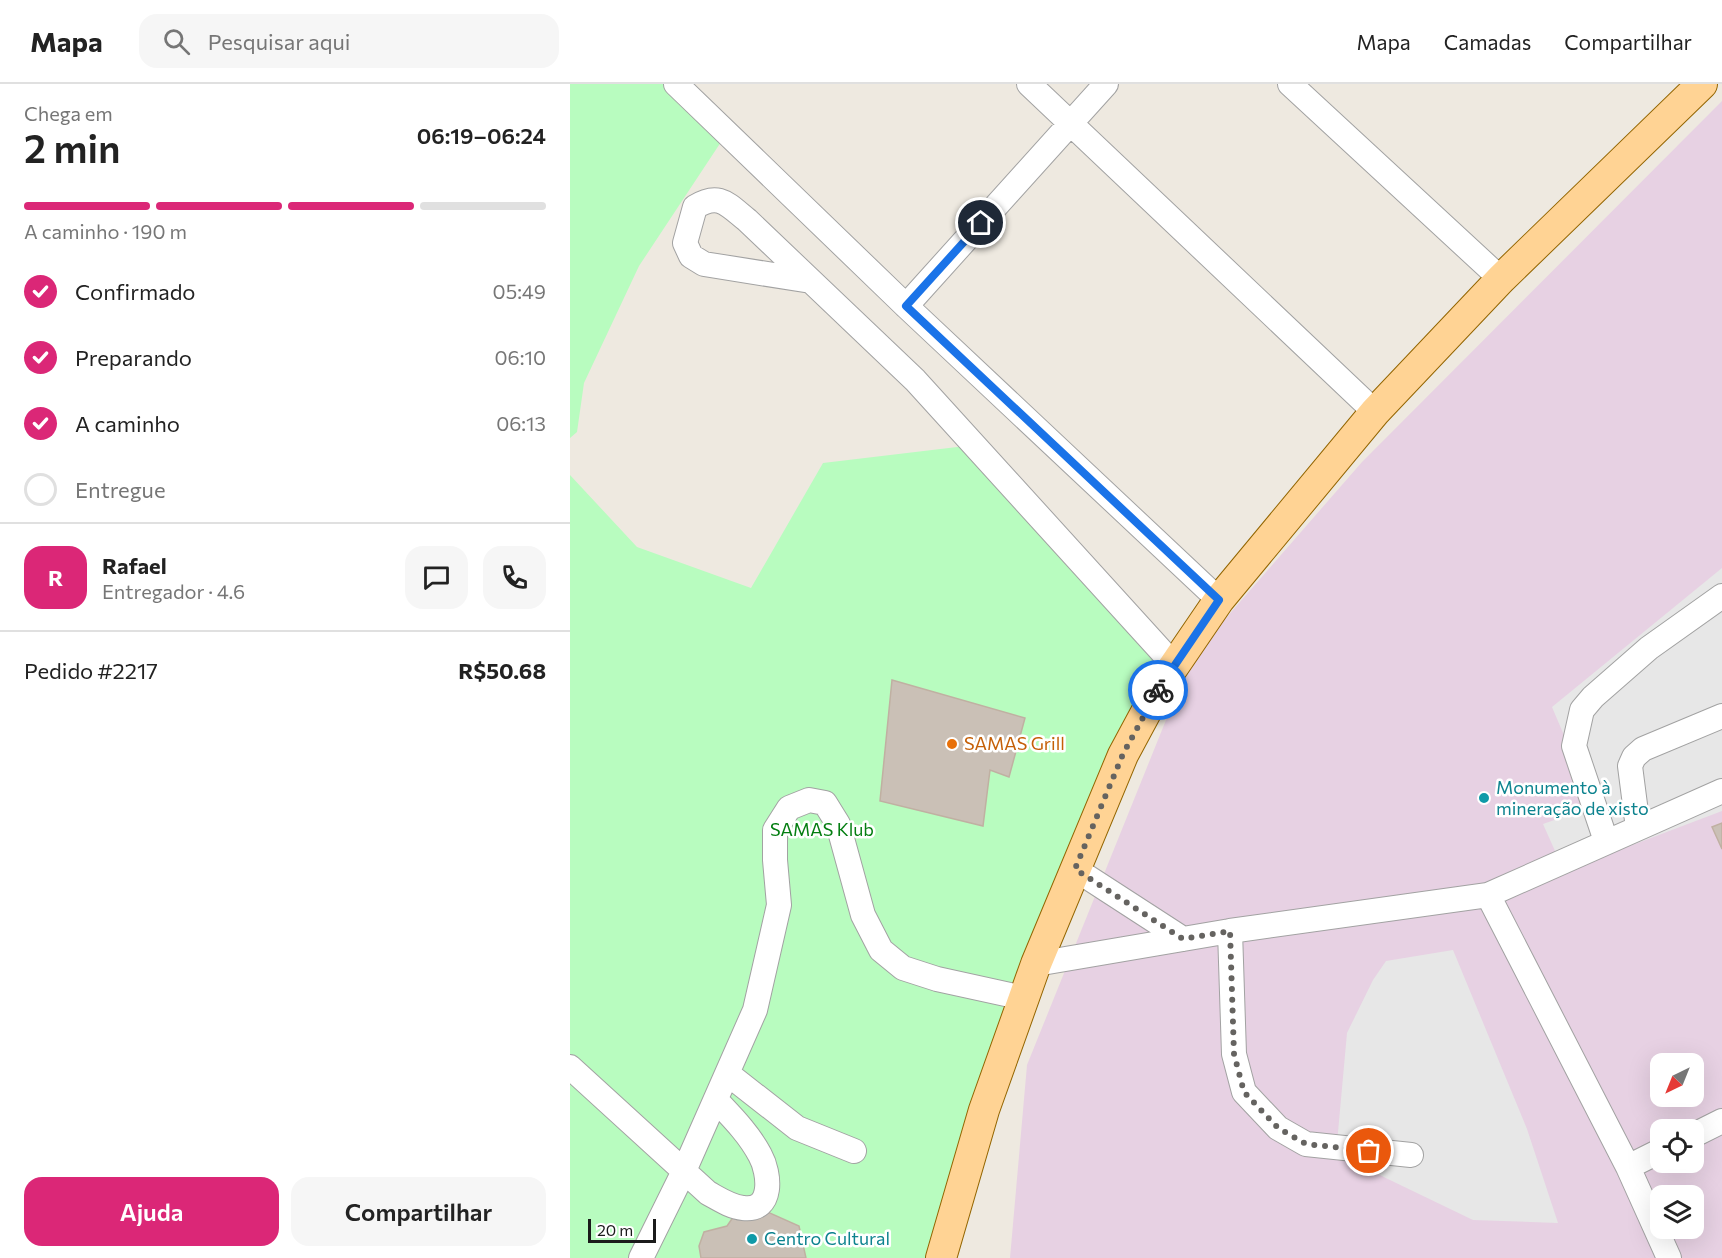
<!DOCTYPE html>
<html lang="pt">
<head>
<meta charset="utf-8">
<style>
	:root { --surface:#fff; --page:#f6f6f6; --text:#222; --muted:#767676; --line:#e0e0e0; --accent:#db2777 }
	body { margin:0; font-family:Commissioner,sans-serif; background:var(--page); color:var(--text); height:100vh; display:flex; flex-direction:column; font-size:22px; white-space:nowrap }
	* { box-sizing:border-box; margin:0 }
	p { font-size:20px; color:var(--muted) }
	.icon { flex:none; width:33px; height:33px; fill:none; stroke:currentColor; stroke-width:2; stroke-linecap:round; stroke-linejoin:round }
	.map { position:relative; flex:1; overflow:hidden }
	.side { display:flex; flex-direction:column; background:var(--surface); width:570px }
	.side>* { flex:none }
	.needle { width:39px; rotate:223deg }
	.buttons { position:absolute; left:1080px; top:969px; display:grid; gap:12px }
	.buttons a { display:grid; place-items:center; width:54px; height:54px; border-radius:12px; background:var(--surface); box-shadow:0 6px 24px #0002; font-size:30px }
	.scale { position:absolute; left:18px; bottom:15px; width:68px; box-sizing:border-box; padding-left:6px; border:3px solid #1b1b1b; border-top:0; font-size:16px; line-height:21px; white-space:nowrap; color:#1b1b1b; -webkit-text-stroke:4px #fff; paint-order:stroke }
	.pin { position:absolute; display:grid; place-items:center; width:51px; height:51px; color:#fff; margin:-26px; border:3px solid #fff; border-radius:50%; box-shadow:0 2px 6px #0007 }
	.courier { position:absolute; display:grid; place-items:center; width:60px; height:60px; margin:-30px; border:4px solid #1a73e8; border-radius:50%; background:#fff; color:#222; box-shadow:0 2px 8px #0007 }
	.head em { font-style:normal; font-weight:600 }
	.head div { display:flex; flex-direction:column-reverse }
	.head { display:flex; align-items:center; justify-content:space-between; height:102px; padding:0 24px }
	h1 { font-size:39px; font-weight:600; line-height:45px }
	.bar { display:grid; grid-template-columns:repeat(4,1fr); gap:9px 6px; align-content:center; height:72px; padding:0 24px }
	.bar i { height:8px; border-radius:4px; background:var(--line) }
	.bar .selected { background:var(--accent) }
	.bar p { grid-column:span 4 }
	.line { display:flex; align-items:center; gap:15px; padding:0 24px; border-top:2px solid var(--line) }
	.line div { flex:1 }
	.round { display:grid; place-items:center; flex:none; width:63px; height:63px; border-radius:18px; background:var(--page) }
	ol { padding:0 24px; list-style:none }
	li { display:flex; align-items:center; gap:18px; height:66px }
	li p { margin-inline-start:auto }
	li .icon { padding:6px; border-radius:50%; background:var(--accent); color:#fff; stroke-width:4 }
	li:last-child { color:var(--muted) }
	li i { width:33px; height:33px; border:3px solid var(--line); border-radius:50% }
	.primary-button { display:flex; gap:12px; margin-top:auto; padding:12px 24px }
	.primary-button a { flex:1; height:69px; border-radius:18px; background:var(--accent); color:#fff; font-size:24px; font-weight:600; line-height:69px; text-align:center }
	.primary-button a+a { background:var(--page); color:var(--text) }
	header { display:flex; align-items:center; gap:36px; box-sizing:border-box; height:84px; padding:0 30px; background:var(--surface); border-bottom:2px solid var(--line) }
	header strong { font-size:28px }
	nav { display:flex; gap:33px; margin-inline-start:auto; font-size:21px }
	.search { width:420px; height:54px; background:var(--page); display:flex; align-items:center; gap:15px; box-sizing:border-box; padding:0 21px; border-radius:18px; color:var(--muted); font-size:22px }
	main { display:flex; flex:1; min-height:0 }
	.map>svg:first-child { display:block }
</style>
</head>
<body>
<header>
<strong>Mapa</strong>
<div class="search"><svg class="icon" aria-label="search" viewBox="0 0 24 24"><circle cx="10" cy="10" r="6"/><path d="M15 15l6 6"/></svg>Pesquisar aqui</div>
<nav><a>Mapa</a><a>Camadas</a><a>Compartilhar</a></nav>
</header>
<main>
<section class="side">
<div class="head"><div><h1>2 min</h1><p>Chega em</p></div><em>06:19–06:24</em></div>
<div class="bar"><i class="selected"></i><i class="selected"></i><i class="selected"></i><i></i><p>A caminho · 190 m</p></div>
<ol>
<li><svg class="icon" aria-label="check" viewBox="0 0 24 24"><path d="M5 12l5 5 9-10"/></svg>Confirmado<p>05:49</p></li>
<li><svg class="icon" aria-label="check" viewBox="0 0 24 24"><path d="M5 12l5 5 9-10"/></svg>Preparando<p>06:10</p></li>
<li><svg class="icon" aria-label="check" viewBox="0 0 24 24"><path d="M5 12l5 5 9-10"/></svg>A caminho<p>06:13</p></li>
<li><i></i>Entregue</li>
</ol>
<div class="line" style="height:108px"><b class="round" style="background:var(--accent);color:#fff">R</b><div><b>Rafael</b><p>Entregador · 4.6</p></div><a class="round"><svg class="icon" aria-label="chat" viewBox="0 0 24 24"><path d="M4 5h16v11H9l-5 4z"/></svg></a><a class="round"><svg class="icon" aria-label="phone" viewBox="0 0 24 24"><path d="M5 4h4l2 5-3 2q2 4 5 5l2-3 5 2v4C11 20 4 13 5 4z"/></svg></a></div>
<div class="line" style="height:78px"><div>Pedido #2217</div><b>R$50.68</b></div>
<div class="primary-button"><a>Ajuda</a><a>Compartilhar</a></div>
</section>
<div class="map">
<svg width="1152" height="1174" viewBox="0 0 1152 1174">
	<rect width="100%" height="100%" fill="#eee9e0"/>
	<path fill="#e7d1e3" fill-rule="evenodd" d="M1152,17V1174H440L457,981L621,574L792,378ZM1090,980H1124V1012H1090ZM1090,1046H1124V1078H1090ZM1090,1112H1124V1144H1090Z"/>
	<path fill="#b8fcbf" d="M0,0H94L151,58L69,182L14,299L7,348L0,354Z
		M404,361L605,582L411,1004L381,1174H0V391L67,463L181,504L253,379Z"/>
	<path fill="#e7e7e7" d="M1152,484V727L994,787L973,740L1024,722L982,623Z
		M883,866L957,1045L988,1139L903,1136L766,1070L777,949L803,896L816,877Z"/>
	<path fill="#cac0b6" stroke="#c0b0a2" stroke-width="1.5" d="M322,596L455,634L439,693L420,686L413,742L310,717Z
		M1152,739V765L1142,743Z
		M191,1125L229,1142L236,1174H131L129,1162L134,1148L157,1142L166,1129Z"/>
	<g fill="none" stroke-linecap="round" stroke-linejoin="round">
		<g stroke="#a2a2a2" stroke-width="26">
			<path id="minor" d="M106,0L336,222L649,516
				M459,0L805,328
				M720,0L931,195
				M241,197L134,180L121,172L115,159L125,123C149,108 157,120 177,136L345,296L605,582
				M336,222L536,0
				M1068,744L1060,682L1064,673L1073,665L1152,632
				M1036,757L1004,662L1012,626L1023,613L1079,564L1152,512
				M505,785L613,855
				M918,811L1058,1083L1099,1174
				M660,847L664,970L674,1008L708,1044L736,1060L841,1071
				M466,880L660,847L918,811L1152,707
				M0,983L138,1109C149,1115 161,1123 173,1124C204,1128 200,1089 190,1071C179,1050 162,1033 146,1016
				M158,990L227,1044L284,1067
				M1124,1051L1152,1037
				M1058,1083L1090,1067
				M71,1174L114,1087L185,926L209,821L205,776V746L219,724L239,716L255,719L268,740L293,831L311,866L333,884L367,895L454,914"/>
		</g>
		<g stroke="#936500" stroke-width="32">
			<path id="major" d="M371,1174L414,1026L466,880L553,671L589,604L649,516L805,328L931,195L1132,0"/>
		</g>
		<use href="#minor" stroke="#fff" stroke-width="24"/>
		<use href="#major" stroke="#ffd394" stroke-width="30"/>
	</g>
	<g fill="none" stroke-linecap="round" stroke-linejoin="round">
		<path stroke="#656360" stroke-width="6" stroke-dasharray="0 10.8" d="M588,606L553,670L505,785L613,855L660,847L664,970L674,1008L708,1044L736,1060L799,1067"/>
		<path stroke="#1a73e8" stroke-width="8" d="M411,139L336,222L649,516L588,606"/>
	</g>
	<circle fill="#e8710a" stroke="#fff" stroke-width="2" cx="382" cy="660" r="6"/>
	<g fill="#0f9aa8" stroke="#fff" stroke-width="2">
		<circle cx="914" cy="714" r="6"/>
		<circle cx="182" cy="1155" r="6"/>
	</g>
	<g text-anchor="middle" stroke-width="5" stroke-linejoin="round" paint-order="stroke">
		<g font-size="18" fill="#c56008" stroke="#fff" text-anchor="start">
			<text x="394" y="666">SAMAS Grill</text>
		</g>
		<g font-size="18" fill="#0d838f" stroke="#fff" text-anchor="start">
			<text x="926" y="710">Monumento à<tspan x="926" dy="21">mineração de xisto</tspan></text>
			<text x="194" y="1161">Centro Cultural</text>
		</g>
		<g font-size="18" fill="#047e11" stroke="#fff">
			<text x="252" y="752">SAMAS Klub</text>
		</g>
	</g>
</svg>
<div class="buttons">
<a><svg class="needle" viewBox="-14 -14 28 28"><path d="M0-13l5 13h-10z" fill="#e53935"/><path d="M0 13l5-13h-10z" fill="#767676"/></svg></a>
<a><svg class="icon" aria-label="locate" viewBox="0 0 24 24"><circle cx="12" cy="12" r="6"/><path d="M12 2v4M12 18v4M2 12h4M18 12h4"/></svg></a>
<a><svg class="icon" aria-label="layers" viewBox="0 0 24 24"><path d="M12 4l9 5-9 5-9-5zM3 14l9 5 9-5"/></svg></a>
</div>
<div class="scale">20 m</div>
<div class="pin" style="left:799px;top:1067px;background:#ea580c"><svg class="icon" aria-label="bag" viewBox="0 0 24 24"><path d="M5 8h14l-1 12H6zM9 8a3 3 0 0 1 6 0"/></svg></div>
<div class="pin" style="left:411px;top:139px;background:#1f2937"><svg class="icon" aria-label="home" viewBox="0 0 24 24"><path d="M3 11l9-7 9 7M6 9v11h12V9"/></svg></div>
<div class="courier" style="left:588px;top:606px"><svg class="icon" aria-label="bike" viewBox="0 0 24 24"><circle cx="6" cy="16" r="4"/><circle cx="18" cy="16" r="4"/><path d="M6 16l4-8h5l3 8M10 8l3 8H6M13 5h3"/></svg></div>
</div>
</main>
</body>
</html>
